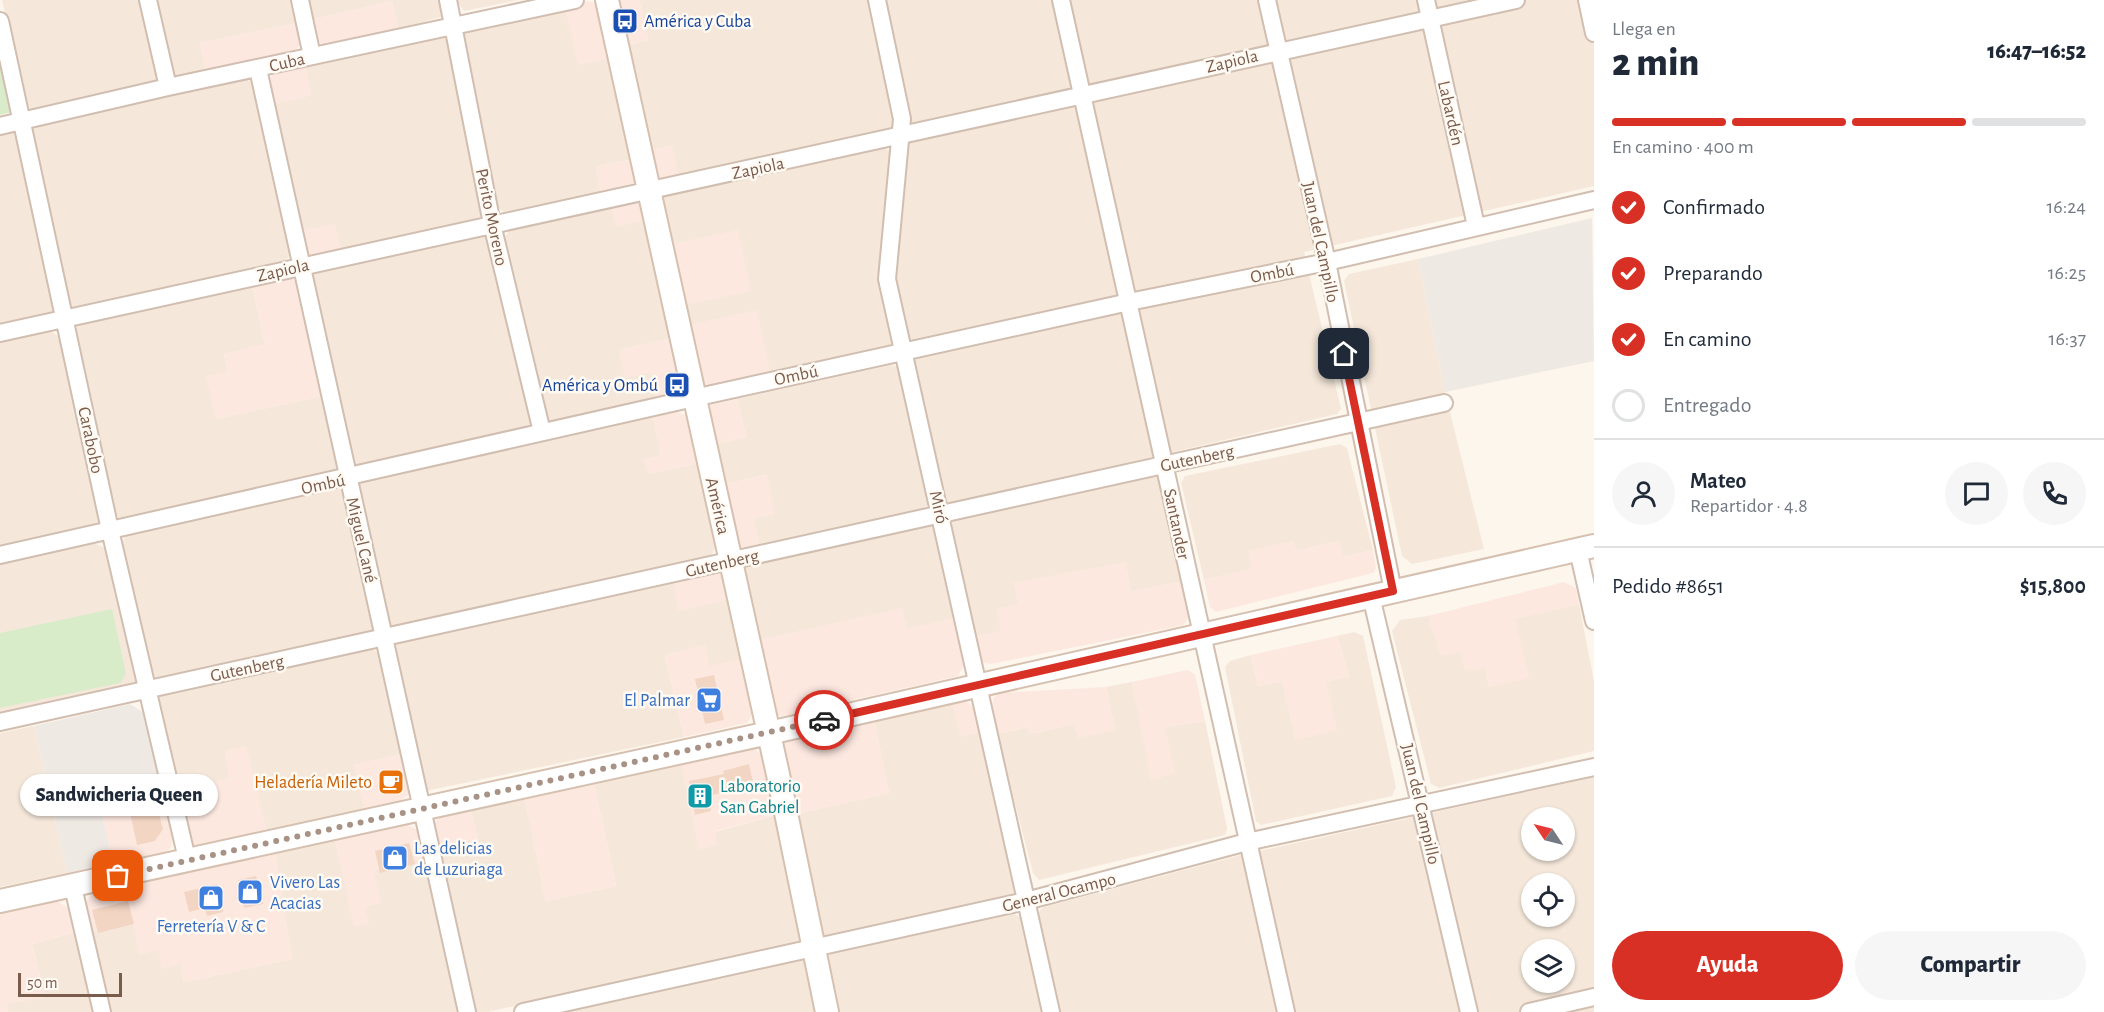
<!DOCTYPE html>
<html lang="es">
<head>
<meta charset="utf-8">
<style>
	:root { --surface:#fff; --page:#f6f6f7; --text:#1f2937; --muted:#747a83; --line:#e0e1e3; --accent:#d93025 }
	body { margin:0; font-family:"Alegreya Sans",sans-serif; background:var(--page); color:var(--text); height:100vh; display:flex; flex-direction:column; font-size:22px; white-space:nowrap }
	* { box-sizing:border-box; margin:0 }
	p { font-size:20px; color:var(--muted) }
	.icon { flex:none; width:33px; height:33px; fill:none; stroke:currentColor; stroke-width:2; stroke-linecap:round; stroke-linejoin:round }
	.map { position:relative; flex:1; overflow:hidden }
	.details { display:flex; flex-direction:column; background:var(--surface); width:510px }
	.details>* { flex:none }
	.needle { width:39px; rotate:305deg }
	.buttons { position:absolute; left:1521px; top:807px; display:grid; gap:12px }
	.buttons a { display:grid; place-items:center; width:54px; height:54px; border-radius:50%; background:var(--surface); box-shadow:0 2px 4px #0004; font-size:30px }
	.scale { position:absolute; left:18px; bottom:15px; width:104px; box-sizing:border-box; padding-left:6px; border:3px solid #7a5c4d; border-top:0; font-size:16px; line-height:21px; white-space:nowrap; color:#7a5c4d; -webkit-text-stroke:4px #fffaf3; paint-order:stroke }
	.pin { position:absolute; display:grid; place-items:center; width:51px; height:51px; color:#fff; margin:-26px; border-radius:12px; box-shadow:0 3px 9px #0006 }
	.courier { position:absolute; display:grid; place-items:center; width:60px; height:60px; margin:-30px; border:4px solid #d93025; border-radius:50%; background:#fff; color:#222; box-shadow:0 2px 8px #0007 }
	.bubble { position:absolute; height:42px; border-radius:21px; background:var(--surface); box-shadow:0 2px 4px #0004; font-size:20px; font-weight:800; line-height:42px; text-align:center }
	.headline em { font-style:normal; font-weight:800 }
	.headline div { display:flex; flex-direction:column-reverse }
	.headline { display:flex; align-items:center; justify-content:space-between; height:102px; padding:0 18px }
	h1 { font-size:39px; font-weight:800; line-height:45px }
	.bar { display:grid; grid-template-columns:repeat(4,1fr); gap:9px 6px; align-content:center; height:72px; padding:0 18px }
	.bar i { height:8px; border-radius:4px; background:var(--line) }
	.bar .current { background:var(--accent) }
	.bar p { grid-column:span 4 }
	.line { display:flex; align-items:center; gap:15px; padding:0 18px; border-top:2px solid var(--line) }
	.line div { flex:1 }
	.round { display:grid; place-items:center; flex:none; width:63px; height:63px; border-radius:32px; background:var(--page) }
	ol { padding:0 18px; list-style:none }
	li { display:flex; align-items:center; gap:18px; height:66px }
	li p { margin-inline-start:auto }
	li .icon { padding:6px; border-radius:50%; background:var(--accent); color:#fff; stroke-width:4 }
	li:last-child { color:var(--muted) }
	li i { width:33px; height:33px; border:3px solid var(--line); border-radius:50% }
	.primary-button { display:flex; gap:12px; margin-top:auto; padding:12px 18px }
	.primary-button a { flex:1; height:69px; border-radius:36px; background:var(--accent); color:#fff; font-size:24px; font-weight:800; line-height:69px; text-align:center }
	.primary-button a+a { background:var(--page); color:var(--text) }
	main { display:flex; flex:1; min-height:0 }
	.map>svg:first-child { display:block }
</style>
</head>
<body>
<main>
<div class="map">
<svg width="1594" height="1012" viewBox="0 0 1594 1012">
	<rect width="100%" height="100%" fill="#fdf6ec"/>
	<path fill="#f5e8da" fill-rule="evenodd" d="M2,0H142L162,94L246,79L254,84L291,254L287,259L283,263L0,326V131L30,124Z
		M156,0H293L298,23L200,43L206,71L179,77L173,73Z
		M306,0H444V16L398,29L392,1L310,20Z
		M456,0H519L464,11Z
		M639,0H872L897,115L894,127L889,130L679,180L646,151L623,46L648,40Z
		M884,0H1594V186L1304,252L1341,409L1337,414L949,504L942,498L893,271L908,143Z
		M565,6L611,58L633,159L596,167L601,192L504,212L493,204L463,32Z
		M441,35L451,43L485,214L481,218L341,252L299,231L272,104L311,95L305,64Z
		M881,147L892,152L895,344L892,348L771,377L684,326L661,196Z
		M611,206L645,220L672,338L619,350L651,372L657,402L554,425L544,422L502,242L511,228Z
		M483,235L487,237L533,420L530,426L526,432L361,468L355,466L350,460L310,278L314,271Z
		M1418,259L1445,392L1484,549L1412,564L1402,556L1344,281L1349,274Z
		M252,284L265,345L224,354L228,371L216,419L322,396L337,470L331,473L119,518L114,510L74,337L75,329L82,322Z
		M47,329L60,337L101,520L98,525L0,549V339Z
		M891,365L900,367L929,504L921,511L759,545L753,518L774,514L766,475L720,485L712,445L746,437L737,399Z
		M653,417L661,455L648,474L699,463L717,543L712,554L707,558L392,629L387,625L357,486L360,481Z
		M1340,444L1347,448L1373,550L1343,557L1339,541L1296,551L1293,541L1252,569L1204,580L1181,483L1185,476Z
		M1152,473L1160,479L1183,581L1131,592L1125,563L1014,583L1019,604L1002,632L973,637L951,527L953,519Z
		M337,487L345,494L374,623L372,629L366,634L161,679L150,676L121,545L126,535Z
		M929,523L937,528L956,618L907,630L902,609L752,642L739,567Z
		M94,543L107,549L137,679L135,684L130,690L0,718V564Z
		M672,579L730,599L743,659L709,667L705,646L665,655L684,737L426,791L392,646L394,642Z
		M1579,604L1594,681V751L1439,788L1431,784L1392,631L1400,620L1428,616L1441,655L1460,651L1485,667L1489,687L1515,618Z
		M1354,632L1363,636L1396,787L1392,796L1261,825L1256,821L1225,667L1230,661L1251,655L1258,686L1282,681L1296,740L1326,682L1349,676L1337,636Z
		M368,647L379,653L402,754L355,765L364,809L267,832L229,778L219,802L180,810L156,698L161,693Z
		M1132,682L1152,779L1165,727L1205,721L1227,828L1225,835L1039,880L1033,873L997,734L1028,727L1030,734L1074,724L1115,730L1106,687Z
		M952,702H966L976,710L1016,887L1014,894L1010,898L825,938L819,935L791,815L889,793L874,720Z
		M34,726L67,873L0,887V733Z
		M681,763L714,832L777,815L801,937L797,943L791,947L487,1012H474L437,855L479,844L471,811L525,799L546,901L616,886L594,783Z
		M1594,777V1012H1059L1038,917L1040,910L1044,907L1237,856ZM1532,818H1564V850H1532ZM1532,884H1564V916H1532ZM1532,950H1564V982H1532Z
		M335,840L355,927L365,907L374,870L424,858L459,1005L457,1012H108L90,932L133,922L159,950L181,964L184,982L292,959L275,854Z
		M1012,913L1022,918L1043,1012H546Z
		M76,932L94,1012H8L7,1003L45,997L32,944Z"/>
	<path fill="#fde8e0" d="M615,0H639L648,40L623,46Z
		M392,1L398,29L323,45L314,38L310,20Z
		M589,1L599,5L611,58L578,65L565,6Z
		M298,23L301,44L293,52L206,71L200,43Z
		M305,64L311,95L272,104L269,80L272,75L276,71Z
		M672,145L679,180L657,184L646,151Z
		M633,159L636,175L634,183L601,192L596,167Z
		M632,201L642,205L645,220L616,227L611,206Z
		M335,224L341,252L311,256L306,253L299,231Z
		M738,230L751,291L680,306L667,245Z
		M286,276L298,282L322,396L216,419L206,376L228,371L224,354L265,344L252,284Z
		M757,310L771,377L701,391L684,326Z
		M672,338L682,387L676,398L657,402L651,372L625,378L619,350Z
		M737,399L746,437L712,445L705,411L711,405Z
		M676,412L687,415L689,419L699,463L648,474L644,459L661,455L653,417Z
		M767,475L775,514L753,518L759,545L740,550L720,485Z
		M1293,541L1296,551L1339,541L1343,557L1373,550L1376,568L1373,573L1216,612L1210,607L1204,580L1252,569L1248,551Z
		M1125,562L1131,592L1183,581L1190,614L1184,625L991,664L980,662L973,637L1001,631L997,608L1018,604L1014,583Z
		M715,570L725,576L730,599L679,611L672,579Z
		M1564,582L1576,588L1579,604L1515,619L1529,678L1489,687L1485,667L1465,671L1460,651L1441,656L1428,616Z
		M902,608L907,629L956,618L966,661L958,676L782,716L773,713L752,642Z
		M1337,636L1349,676L1326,682L1337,730L1296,740L1282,681L1258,686L1251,655Z
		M705,645L709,666L743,659L753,713L747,723L684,737L665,655Z
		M1187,670L1195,674L1205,721L1165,727L1175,773L1151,780L1132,682Z
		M1106,687L1115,730L1078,738L1074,724L1029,734L1027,727L997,734L991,709L994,697L1000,693Z
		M952,702H966L972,705L981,732L960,737Z
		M874,720L889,793L791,815L782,745L792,739Z
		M246,746L267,832L197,848L191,846L180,810L219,801L215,781L229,778L225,751Z
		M753,748L762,755L777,815L715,831L717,845L699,850L681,763Z
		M402,754L410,788L408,795L400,801L364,809L354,765Z
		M594,783L616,886L546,901L525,799Z
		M162,795L172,839L171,847L166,852L113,863L101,810Z
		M471,811L479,844L437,855L432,823L440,818Z
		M405,824L416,829L419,833L424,858L374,870L381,903L365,907L369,923L354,927L335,840Z
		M275,854L292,959L184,982L181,964L161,969L159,950L139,955L133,922L90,932L85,904L93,893Z
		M57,901L70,909L76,932L32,944L45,998L7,1003L8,1012H0V913Z"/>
	<path fill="#efe9e4" d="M1592,218L1594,361L1445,392L1418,259Z
		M130,704L143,712L162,795L101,810L113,863L67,873L34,726Z"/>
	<path fill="#d8ecc9" d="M0,57L12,112L0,115Z
		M112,609L126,674L120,683L0,708V633Z"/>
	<path fill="#f3d5c3" d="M714,675L724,720L705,724L695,679Z
		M749,764L754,786L708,796L711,811L695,815L689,781L724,774L723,771Z
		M157,807L163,829L155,841L137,845L130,813Z
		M409,843L415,864L380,873L375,851Z
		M256,876L263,904L244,908L238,880Z
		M217,884L223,912L207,916L205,908L189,912L184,892Z
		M128,901L134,924L98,933L92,910Z"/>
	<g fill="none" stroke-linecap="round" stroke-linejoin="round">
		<g stroke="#d1beb0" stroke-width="20">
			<path id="street" d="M148,0L168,87
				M300,0L312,56
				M448,0L492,224L542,432
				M877,0L902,119L887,279L1051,1012
				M1061,0L1286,1012
				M1267,0L1327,262L1393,591
				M1426,0L1476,226
				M1587,0L1594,33
				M0,21L110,530L187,859
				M258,69L467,1012
				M0,126L168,87L575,0
				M0,333L1516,0
				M1578,550L1594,621
				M0,555L694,398L1129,302L1327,262L1594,200
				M1371,596L1469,1012
				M0,722L1444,403
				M73,887L102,1012
				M523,1012L1026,901L1247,842L1594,767
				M1529,1012L1594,997"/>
		</g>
		<g stroke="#d6c0b0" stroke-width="26">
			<path id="secondary" d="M607,0L779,779L827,1012
				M0,901L769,733L1594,546"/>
		</g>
		<use href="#street" stroke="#fff" stroke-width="16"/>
		<use href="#secondary" stroke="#fff" stroke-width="22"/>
	</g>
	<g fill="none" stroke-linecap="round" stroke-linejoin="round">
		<path stroke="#a89285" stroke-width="6" stroke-dasharray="0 10.8" d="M118,876L824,720"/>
		<path stroke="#d93025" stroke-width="8" d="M824,720L1393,591L1344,354"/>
	</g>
	<defs>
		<g id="bus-square" transform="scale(1.35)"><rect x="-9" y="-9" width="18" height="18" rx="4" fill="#1a4fb4" stroke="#fffaf3"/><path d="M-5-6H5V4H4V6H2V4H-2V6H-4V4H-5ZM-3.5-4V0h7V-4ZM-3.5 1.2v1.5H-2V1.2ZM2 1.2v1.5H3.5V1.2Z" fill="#fff"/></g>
		<g id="supermarket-square" transform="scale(1.35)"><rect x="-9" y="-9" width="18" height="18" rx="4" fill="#3f7fe0" stroke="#fffaf3"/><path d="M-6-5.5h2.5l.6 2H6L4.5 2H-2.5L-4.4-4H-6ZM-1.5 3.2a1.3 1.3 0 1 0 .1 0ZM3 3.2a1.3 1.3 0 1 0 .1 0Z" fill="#fff"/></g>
		<g id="cafe-square" transform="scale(1.35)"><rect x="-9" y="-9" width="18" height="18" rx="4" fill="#e8710a" stroke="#fffaf3"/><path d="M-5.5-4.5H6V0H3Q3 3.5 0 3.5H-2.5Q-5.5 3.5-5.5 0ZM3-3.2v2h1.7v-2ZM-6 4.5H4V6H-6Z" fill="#fff"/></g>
		<g id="building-square" transform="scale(1.35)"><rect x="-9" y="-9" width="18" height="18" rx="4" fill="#0f9aa8" stroke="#fffaf3"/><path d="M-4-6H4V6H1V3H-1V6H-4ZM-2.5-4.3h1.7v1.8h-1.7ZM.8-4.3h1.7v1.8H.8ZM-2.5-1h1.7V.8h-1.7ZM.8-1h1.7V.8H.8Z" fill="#fff"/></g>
		<g id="shop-square" transform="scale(1.35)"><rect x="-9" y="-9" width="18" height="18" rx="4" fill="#3f7fe0" stroke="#fffaf3"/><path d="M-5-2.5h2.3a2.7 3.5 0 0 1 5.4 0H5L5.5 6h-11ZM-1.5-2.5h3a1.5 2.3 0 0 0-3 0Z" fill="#fff"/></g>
	</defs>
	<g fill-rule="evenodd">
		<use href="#bus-square" x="625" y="21"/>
		<use href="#bus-square" x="677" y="385"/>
		<use href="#supermarket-square" x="709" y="700"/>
		<use href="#cafe-square" x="391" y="782"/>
		<use href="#building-square" x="700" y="796"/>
		<use href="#shop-square" x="395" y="858"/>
		<use href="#shop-square" x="250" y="892"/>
		<use href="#shop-square" x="211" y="898"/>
	</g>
	<g text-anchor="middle" stroke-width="5" stroke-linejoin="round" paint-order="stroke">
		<g font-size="18" fill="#164399" stroke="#fffaf3" text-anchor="start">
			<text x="644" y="27">América y Cuba</text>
			<text x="658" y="391" text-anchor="end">América y Ombú</text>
		</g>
		<g font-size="18" fill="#7a5c4d" stroke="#fffaf3">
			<text transform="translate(1232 61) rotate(-13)" y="6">Zapiola</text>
			<text transform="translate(287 62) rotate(-13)" y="6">Cuba</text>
			<text transform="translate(1451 113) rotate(77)" y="6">Labardén</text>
			<text transform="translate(758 168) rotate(-12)" y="6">Zapiola</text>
			<text transform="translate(492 217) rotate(78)" y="6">Perito Moreno</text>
			<text transform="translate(1321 242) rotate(78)" y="6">Juan del Campillo</text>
			<text transform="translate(283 270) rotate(-13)" y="6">Zapiola</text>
			<text transform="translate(1272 273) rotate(-11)" y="6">Ombú</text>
			<text transform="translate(796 375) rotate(-12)" y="6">Ombú</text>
			<text transform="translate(91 440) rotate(78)" y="6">Carabobo</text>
			<text transform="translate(1197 458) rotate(-12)" y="6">Gutenberg</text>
			<text transform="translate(323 484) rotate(-12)" y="6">Ombú</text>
			<text transform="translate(718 506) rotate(77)" y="6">América</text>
			<text transform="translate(939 507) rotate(77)" y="6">Miró</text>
			<text transform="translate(1177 524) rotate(78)" y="6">Santander</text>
			<text transform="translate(362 540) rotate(77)" y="6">Miguel Cané</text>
			<text transform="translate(722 563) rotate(-13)" y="6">Gutenberg</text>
			<text transform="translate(247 668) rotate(-12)" y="6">Gutenberg</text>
			<text transform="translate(1421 804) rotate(77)" y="6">Juan del Campillo</text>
			<text transform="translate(1059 892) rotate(-14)" y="6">General Ocampo</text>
		</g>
		<g font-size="18" fill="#366cbe" stroke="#fffaf3" text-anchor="start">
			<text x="690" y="706" text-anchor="end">El Palmar</text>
			<text x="414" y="854">Las delicias<tspan x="414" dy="21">de Luzuriaga</tspan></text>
			<text x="270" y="888">Vivero Las<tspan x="270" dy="21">Acacias</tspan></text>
			<text x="211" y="932" text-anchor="middle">Ferretería V &amp; C</text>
		</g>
		<g font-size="18" fill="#c56008" stroke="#fffaf3" text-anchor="end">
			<text x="372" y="788">Heladería Mileto</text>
		</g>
		<g font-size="18" fill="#0d838f" stroke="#fffaf3" text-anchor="start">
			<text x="720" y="792">Laboratorio<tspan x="720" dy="21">San Gabriel</tspan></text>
		</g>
	</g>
</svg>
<div class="buttons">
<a><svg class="needle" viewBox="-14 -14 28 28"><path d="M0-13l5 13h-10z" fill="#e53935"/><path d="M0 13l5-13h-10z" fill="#747a83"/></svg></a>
<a><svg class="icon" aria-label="locate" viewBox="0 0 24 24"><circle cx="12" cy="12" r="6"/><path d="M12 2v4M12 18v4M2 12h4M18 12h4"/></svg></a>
<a><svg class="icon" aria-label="layers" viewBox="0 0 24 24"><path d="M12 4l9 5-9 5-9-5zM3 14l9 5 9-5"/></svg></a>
</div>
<div class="scale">50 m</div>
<div class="pin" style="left:118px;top:876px;background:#ea580c"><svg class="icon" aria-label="bag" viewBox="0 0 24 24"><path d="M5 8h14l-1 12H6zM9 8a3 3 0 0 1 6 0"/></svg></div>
<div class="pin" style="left:1344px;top:354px;background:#1f2937"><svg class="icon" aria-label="home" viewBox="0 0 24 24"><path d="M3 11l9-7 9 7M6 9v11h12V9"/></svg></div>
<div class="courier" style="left:824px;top:720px"><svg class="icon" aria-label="car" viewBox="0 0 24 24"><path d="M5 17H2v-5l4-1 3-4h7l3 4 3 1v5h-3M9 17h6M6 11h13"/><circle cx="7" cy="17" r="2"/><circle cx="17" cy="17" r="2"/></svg></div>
<div class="bubble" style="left:20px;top:774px;width:198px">Sandwicheria Queen</div>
</div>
<section class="details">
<div class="headline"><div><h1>2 min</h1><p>Llega en</p></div><em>16:47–16:52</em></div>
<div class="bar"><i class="current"></i><i class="current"></i><i class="current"></i><i></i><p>En camino · 400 m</p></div>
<ol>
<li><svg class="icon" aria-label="check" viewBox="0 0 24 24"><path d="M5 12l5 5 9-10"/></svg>Confirmado<p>16:24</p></li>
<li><svg class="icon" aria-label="check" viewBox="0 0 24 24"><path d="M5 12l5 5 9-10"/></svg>Preparando<p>16:25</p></li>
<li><svg class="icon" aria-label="check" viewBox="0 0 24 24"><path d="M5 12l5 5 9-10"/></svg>En camino<p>16:37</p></li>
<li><i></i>Entregado</li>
</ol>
<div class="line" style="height:108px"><a class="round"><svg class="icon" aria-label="person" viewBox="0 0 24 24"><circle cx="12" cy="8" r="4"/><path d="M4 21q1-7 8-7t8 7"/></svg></a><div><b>Mateo</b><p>Repartidor · 4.8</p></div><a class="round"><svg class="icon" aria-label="chat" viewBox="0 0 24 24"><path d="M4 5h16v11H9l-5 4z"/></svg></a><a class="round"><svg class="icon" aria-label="phone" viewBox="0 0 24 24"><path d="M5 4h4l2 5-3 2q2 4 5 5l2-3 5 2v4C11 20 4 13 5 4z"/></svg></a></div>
<div class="line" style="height:78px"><div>Pedido #8651</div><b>$15,800</b></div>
<div class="primary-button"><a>Ayuda</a><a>Compartir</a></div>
</section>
</main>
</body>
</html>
